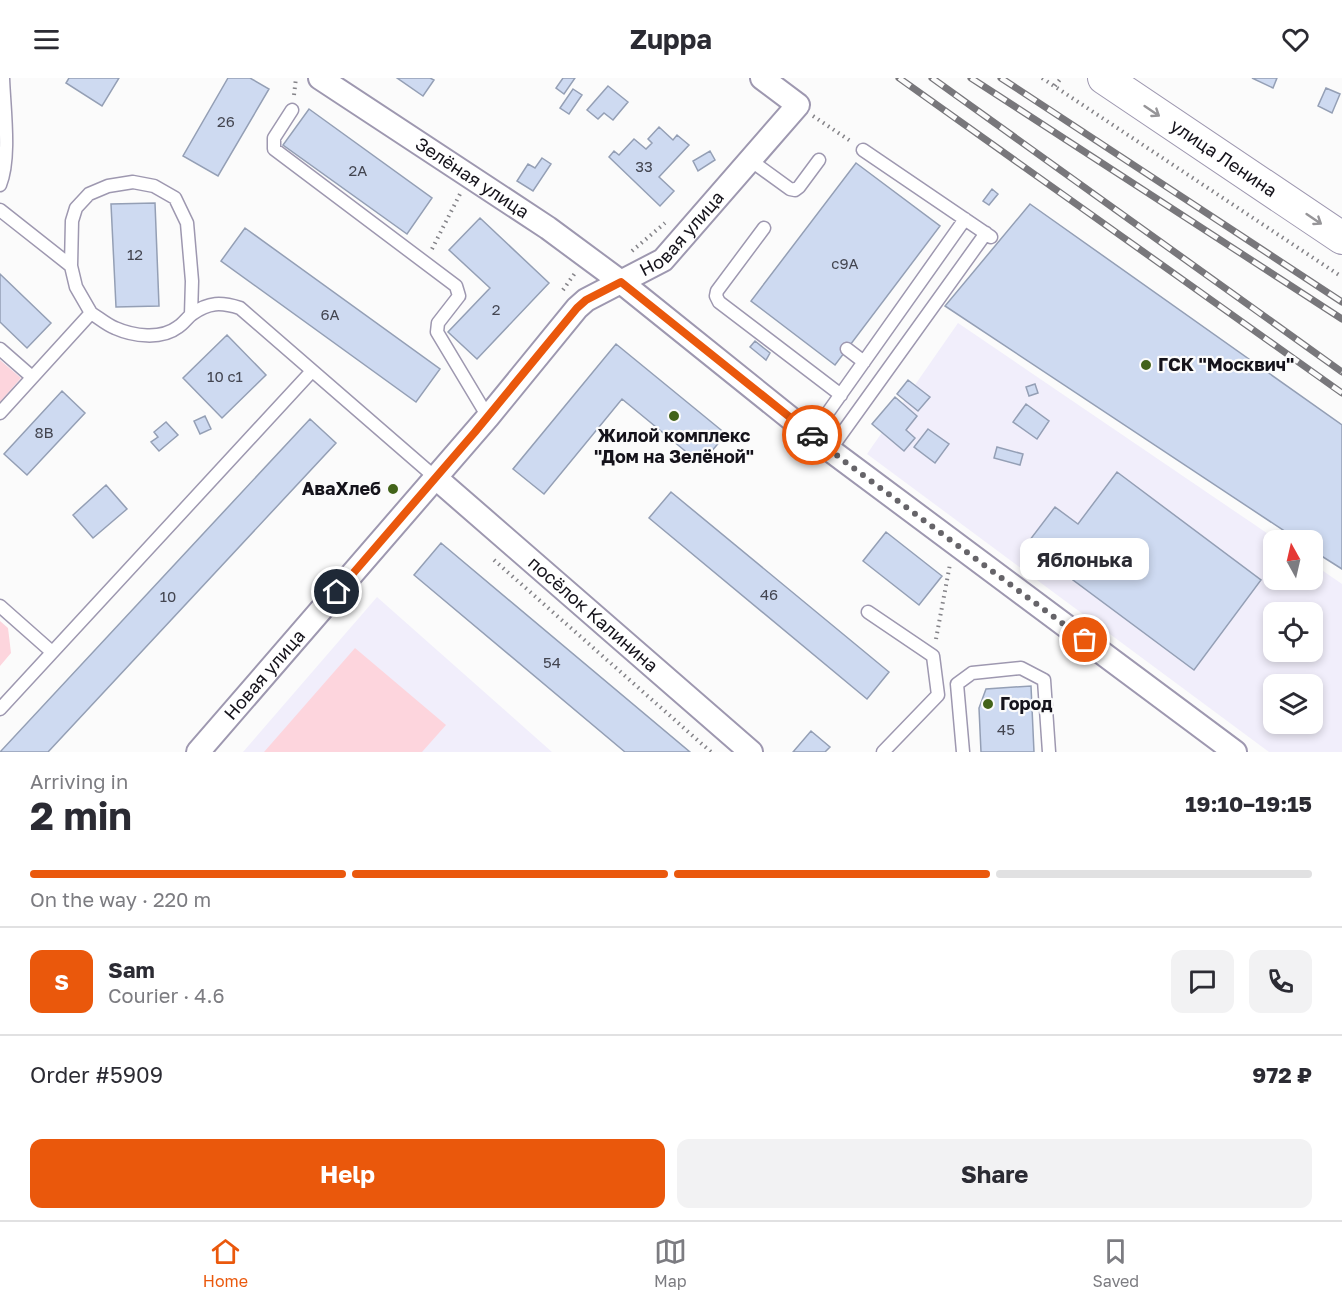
<!DOCTYPE html>
<html lang="en">
<head>
<meta charset="utf-8">
<style>
	:root { --surface:#fff; --page:#f2f2f3; --text:#2b2b33; --muted:#7c7c81; --line:#e1e1e2; --accent:#ea580c }
	body { margin:0; font-family:"Golos Text",sans-serif; background:var(--page); color:var(--text); height:100vh; display:flex; flex-direction:column; font-size:22px; white-space:nowrap }
	* { box-sizing:border-box; margin:0 }
	p { font-size:20px; color:var(--muted) }
	.icon { flex:none; width:33px; height:33px; fill:none; stroke:currentColor; stroke-width:2; stroke-linecap:round; stroke-linejoin:round }
	.map { position:relative; height:674px; overflow:hidden }
	.sheet { display:flex; flex-direction:column; background:var(--surface); flex:1 }
	.sheet>* { flex:none }
	.needle { width:39px; rotate:352deg }
	.buttons { position:absolute; left:1263px; top:452px; display:grid; gap:12px }
	.buttons a { display:grid; place-items:center; width:60px; height:60px; border-radius:12px; background:var(--surface); box-shadow:0 3px 9px #0003; font-size:30px }
	.pin { position:absolute; display:grid; place-items:center; width:51px; height:51px; color:#fff; margin:-26px; border:3px solid #fff; border-radius:50%; box-shadow:0 2px 6px #0007 }
	.courier { position:absolute; display:grid; place-items:center; width:60px; height:60px; margin:-30px; border:4px solid #ea580c; border-radius:50%; background:#fff; color:#222; box-shadow:0 2px 8px #0007 }
	.bubble { position:absolute; height:42px; border-radius:12px; background:var(--surface); box-shadow:0 3px 9px #0003; font-size:20px; font-weight:700; line-height:42px; text-align:center }
	.overview em { font-style:normal; font-weight:700 }
	.overview div { display:flex; flex-direction:column-reverse }
	.overview { display:flex; align-items:center; justify-content:space-between; height:102px; padding:0 30px }
	h1 { font-size:39px; font-weight:700; line-height:45px }
	.bar { display:grid; grid-template-columns:repeat(4,1fr); gap:9px 6px; align-content:center; height:72px; padding:0 30px }
	.bar i { height:8px; border-radius:4px; background:var(--line) }
	.bar .current { background:var(--accent) }
	.bar p { grid-column:span 4 }
	.line { display:flex; align-items:center; gap:15px; padding:0 30px; border-top:2px solid var(--line) }
	.line div { flex:1 }
	.round { display:grid; place-items:center; flex:none; width:63px; height:63px; border-radius:12px; background:var(--page) }
	.cta { display:flex; gap:12px; margin-top:auto; padding:12px 30px }
	.cta a { flex:1; height:69px; border-radius:12px; background:var(--accent); color:#fff; font-size:24px; font-weight:700; line-height:69px; text-align:center }
	.cta a+a { background:var(--page); color:var(--text) }
	header { display:flex; justify-content:space-between; align-items:center; height:78px; padding:0 30px; background:var(--surface); font-size:27px; font-weight:700 }
	.dock { display:flex; justify-content:space-around; align-items:center; height:84px; border-top:2px solid var(--line); background:var(--surface); font-size:16px; color:var(--muted) }
	.dock a { display:grid; justify-items:center; gap:3px }
	.dock .current { color:var(--accent) }
	.map>svg:first-child { display:block }
</style>
</head>
<body>
<header><svg class="icon" aria-label="menu" viewBox="0 0 24 24"><path d="M4 6h16M4 12h16M4 18h16"/></svg>Zuppa<svg class="icon" aria-label="heart" viewBox="0 0 24 24"><path d="M12 20l-8-8c-3-5 5-10 8-4 3-6 11-1 8 4z"/></svg></header>
<div class="map">
<svg width="1342" height="674" viewBox="0 0 1342 674">
	<rect width="100%" height="100%" fill="#fbfbfb"/>
	<path fill="#f1eefb" fill-rule="evenodd" d="M958,245L1277,462H1274V501H1312L1313,486L1342,506V674H1269L867,376ZM1274,534H1312V573H1274ZM1274,606H1312V645H1274Z
		M377,519L552,674H243Z"/>
	<path fill="#fdd5dd" d="M0,282L21,300L0,324Z
		M0,543L8,550L11,575L0,588Z
		M355,570L446,647L422,674H264Z"/>
	<path fill="#cedaf1" stroke="#949fb5" stroke-width="1.5" d="M69,0H119L102,28L66,5Z
		M228,0H250L269,11L218,98L183,78Z
		M397,0H430L434,2L423,18Z
		M563,0H575L564,16L556,10Z
		M1252,0H1277L1273,10Z
		M608,8L628,24L613,42L604,35L598,41L587,32Z
		M1326,10L1340,16L1332,35L1318,28Z
		M573,11L582,17L569,36L560,30Z
		M309,31L432,120L407,156L283,67Z
		M659,49L673,62L677,57L689,67L659,99L674,113L660,128L609,79L614,73L619,77L634,61L646,71L652,65L648,61Z
		M710,73L715,82L698,93L693,83Z
		M542,80L551,86L533,113L517,103L528,86L535,90Z
		M856,85L940,148L835,287L751,223Z
		M992,111L998,116L989,127L983,123Z
		M155,125L159,228L116,229L111,126Z
		M1030,126L1342,347V491L1312,472V462H1298L945,228Z
		M480,140L549,205L477,281L448,254L490,210L449,172Z
		M245,150L440,291L416,324L221,183Z
		M0,196L51,245L27,270L0,244Z
		M227,257L266,297L222,340L183,300Z
		M755,263L770,275L766,282L750,269Z
		M616,266L726,356L701,386L622,321L544,416L513,391Z
		M908,302L930,319L918,333L897,316Z
		M1035,306L1038,315L1029,318L1026,309Z
		M62,313L85,335L27,397L4,376Z
		M895,319L917,338L906,352L915,360L904,373L872,346Z
		M1026,326L1049,343L1037,361L1013,344Z
		M205,338L211,351L200,356L194,343Z
		M310,341L336,365L48,674H0Z
		M166,344L178,357L159,373L151,364L158,359L154,354Z
		M928,351L949,366L935,385L914,369Z
		M997,369L1023,376L1020,387L994,380Z
		M1117,394L1261,502L1194,592L1026,467L1055,429L1078,446Z
		M106,407L127,431L93,460L73,437Z
		M671,414L889,594L867,621L649,440Z
		M886,454L942,498L919,527L863,483Z
		M441,465L690,674H625L414,497Z
		M1031,608L1034,674H981L979,630L986,611Z
		M811,653L830,669L825,674H793Z"/>
	<g fill="none" stroke-linecap="round" stroke-linejoin="round">
		<g stroke="#9e98b0" stroke-width="15">
			<path id="lane" d="M292,32L274,60V71L456,208L459,218L438,245L437,254L488,339
				M863,72L991,159
				M750,82L790,111L795,112L799,109L819,82
				M0,107C11,80 4,30 3,0
				M0,132L71,188
				M764,150L717,213L716,218L719,224L841,317
				M91,235L76,209L71,188L72,143L76,130L89,116L108,108L133,104L154,108L175,120L187,145L192,203L191,237
				M0,271L32,299
				M847,271L864,284
				M0,335L91,235C99,240 107,247 115,250C133,258 161,262 178,249C183,246 187,240 192,236C209,224 221,224 240,230L436,400
				M812,357L965,141
				M830,372L986,155
				M0,528L52,574
				M868,534L933,578L938,617L883,674
				M0,631L312,293
				M963,674L957,606L972,595L1021,590L1044,602L1049,674"/>
		</g>
		<g stroke="#9e98b0" stroke-width="26">
			<g id="street">
				<path id="s1" d="M320,0L548,150L621,204L830,372L1235,674"/>
				<path id="s2" d="M436,400L751,674"/>
				<path id="s3" d="M198,674L488,339L577,230L586,222L663,182L798,27L762,0"/>
			</g>
		</g>
		<g stroke="#9e98b0" stroke-width="34">
			<g id="secondary">
				<path id="s4" d="M1104,0L1342,160"/>
			</g>
		</g>
		<path stroke="#848388" stroke-width="4" stroke-dasharray="1.5 4.5" stroke-linecap="butt" d="M1042,0L1342,199
			M1055,8L1061,0
			M294,17L296,0
			M813,38L852,64
			M432,171L460,116
			M632,173L665,145
			M563,212L575,195
			M494,482L711,674
			M936,561L950,486"/>
		<use href="#lane" stroke="#fff" stroke-width="12"/>
		<use href="#street" stroke="#fff" stroke-width="22"/>
		<use href="#secondary" stroke="#fff" stroke-width="32"/>
		<g stroke="#78777b" stroke-width="7">
			<path id="rail" d="M899,0L1342,315
				M932,0L1342,294
				M971,0L1342,241
				M1001,0L1342,224"/>
		</g>
		<use href="#rail" stroke="#fbfbfb" stroke-width="4.5" stroke-dasharray="14" stroke-linecap="butt"/>
	</g>
	<defs><path id="oneway-shaft" d="M-6 0H5M1.5-3L5.5 0L1.5 3" fill="none" stroke-width="1.6" stroke-linecap="round" stroke-linejoin="round" transform="scale(1.5)"/></defs>
	<g stroke="#969598">
		<use href="#oneway-shaft" transform="translate(1152 33) rotate(34)"/>
		<use href="#oneway-shaft" transform="translate(1314 141) rotate(34)"/>
	</g>
	<g fill="none" stroke-linecap="round" stroke-linejoin="round">
		<path stroke="#666469" stroke-width="6" stroke-dasharray="0 10.8" d="M812,357L844,383L1085,562"/>
		<path stroke="#ea580c" stroke-width="8" d="M337,514L475,354L577,230L586,222L621,204L812,357"/>
	</g>
	<g fill="#426319" stroke="#fbfbfb" stroke-width="2">
		<circle cx="1146" cy="287" r="6"/>
		<circle cx="674" cy="338" r="6"/>
		<circle cx="393" cy="411" r="6"/>
		<circle cx="988" cy="626" r="6"/>
	</g>
	<g text-anchor="middle" stroke-width="4.5" stroke-linejoin="round" paint-order="stroke">
		<g font-size="15" fill="#434550">
			<text x="226" y="49">26</text>
			<text x="644" y="94">33</text>
			<text x="358" y="98">2А</text>
			<text x="135" y="182">12</text>
			<text x="845" y="191">с9А</text>
			<text x="496" y="237">2</text>
			<text x="330" y="242">6А</text>
			<text x="225" y="304">10 с1</text>
			<text x="44" y="360">8В</text>
			<text x="769" y="522">46</text>
			<text x="168" y="524">10</text>
			<text x="552" y="590">54</text>
			<text x="1006" y="657">45</text>
		</g>
		<g font-size="18" fill="#15131b" stroke="#fbfbfb">
			<text dy="6" stroke="none"><textPath href="#s4" startOffset="144">улица Ленина</textPath></text>
			<text dy="6" stroke="none"><textPath href="#s1" startOffset="182">Зелёная улица</textPath></text>
			<text dy="6" stroke="none"><textPath href="#s3" startOffset="714">Новая улица</textPath></text>
			<text dy="6" stroke="none"><textPath href="#s2" startOffset="208">посёлок Калинина</textPath></text>
			<text dy="6" stroke="none"><textPath href="#s3" startOffset="102">Новая улица</textPath></text>
		</g>
		<g font-size="18" font-weight="bold" fill="#15131b" stroke="#fbfbfb" text-anchor="start">
			<text x="1158" y="293">ГСК "Москвич"</text>
			<text x="674" y="364" text-anchor="middle">Жилой комплекс<tspan x="674" dy="21">"Дом на Зелёной"</tspan></text>
			<text x="381" y="417" text-anchor="end">АваХлеб</text>
			<text x="1000" y="632">Город</text>
		</g>
	</g>
</svg>
<div class="buttons">
<a><svg class="needle" viewBox="-14 -14 28 28"><path d="M0-13l5 13h-10z" fill="#e53935"/><path d="M0 13l5-13h-10z" fill="#7c7c81"/></svg></a>
<a><svg class="icon" aria-label="locate" viewBox="0 0 24 24"><circle cx="12" cy="12" r="6"/><path d="M12 2v4M12 18v4M2 12h4M18 12h4"/></svg></a>
<a><svg class="icon" aria-label="layers" viewBox="0 0 24 24"><path d="M12 4l9 5-9 5-9-5zM3 14l9 5 9-5"/></svg></a>
</div>
<div class="pin" style="left:1085px;top:562px;background:#ea580c"><svg class="icon" aria-label="bag" viewBox="0 0 24 24"><path d="M5 8h14l-1 12H6zM9 8a3 3 0 0 1 6 0"/></svg></div>
<div class="pin" style="left:337px;top:514px;background:#1f2937"><svg class="icon" aria-label="home" viewBox="0 0 24 24"><path d="M3 11l9-7 9 7M6 9v11h12V9"/></svg></div>
<div class="courier" style="left:812px;top:357px"><svg class="icon" aria-label="car" viewBox="0 0 24 24"><path d="M5 17H2v-5l4-1 3-4h7l3 4 3 1v5h-3M9 17h6M6 11h13"/><circle cx="7" cy="17" r="2"/><circle cx="17" cy="17" r="2"/></svg></div>
<div class="bubble" style="left:1020px;top:460px;width:129px">Яблонька</div>
</div>
<section class="sheet">
<div class="overview"><div><h1>2 min</h1><p>Arriving in</p></div><em>19:10–19:15</em></div>
<div class="bar"><i class="current"></i><i class="current"></i><i class="current"></i><i></i><p>On the way · 220 m</p></div>
<div class="line" style="height:108px"><b class="round" style="background:var(--accent);color:#fff">S</b><div><b>Sam</b><p>Courier · 4.6</p></div><a class="round"><svg class="icon" aria-label="chat" viewBox="0 0 24 24"><path d="M4 5h16v11H9l-5 4z"/></svg></a><a class="round"><svg class="icon" aria-label="phone" viewBox="0 0 24 24"><path d="M5 4h4l2 5-3 2q2 4 5 5l2-3 5 2v4C11 20 4 13 5 4z"/></svg></a></div>
<div class="line" style="height:78px"><div>Order #5909</div><b>972 ₽</b></div>
<div class="cta"><a>Help</a><a>Share</a></div>
</section>
<nav class="dock">
<a class="current"><svg class="icon" aria-label="home" viewBox="0 0 24 24"><path d="M3 11l9-7 9 7M6 9v11h12V9"/></svg>Home</a>
<a><svg class="icon" aria-label="map" viewBox="0 0 24 24"><path d="M3 6l6-2 6 2 6-2v14l-6 2-6-2-6 2zM9 4v14M15 6v14"/></svg>Map</a>
<a><svg class="icon" aria-label="saved" viewBox="0 0 24 24"><path d="M7 4h10v16l-5-4-5 4z"/></svg>Saved</a>
</nav>
</body>
</html>
